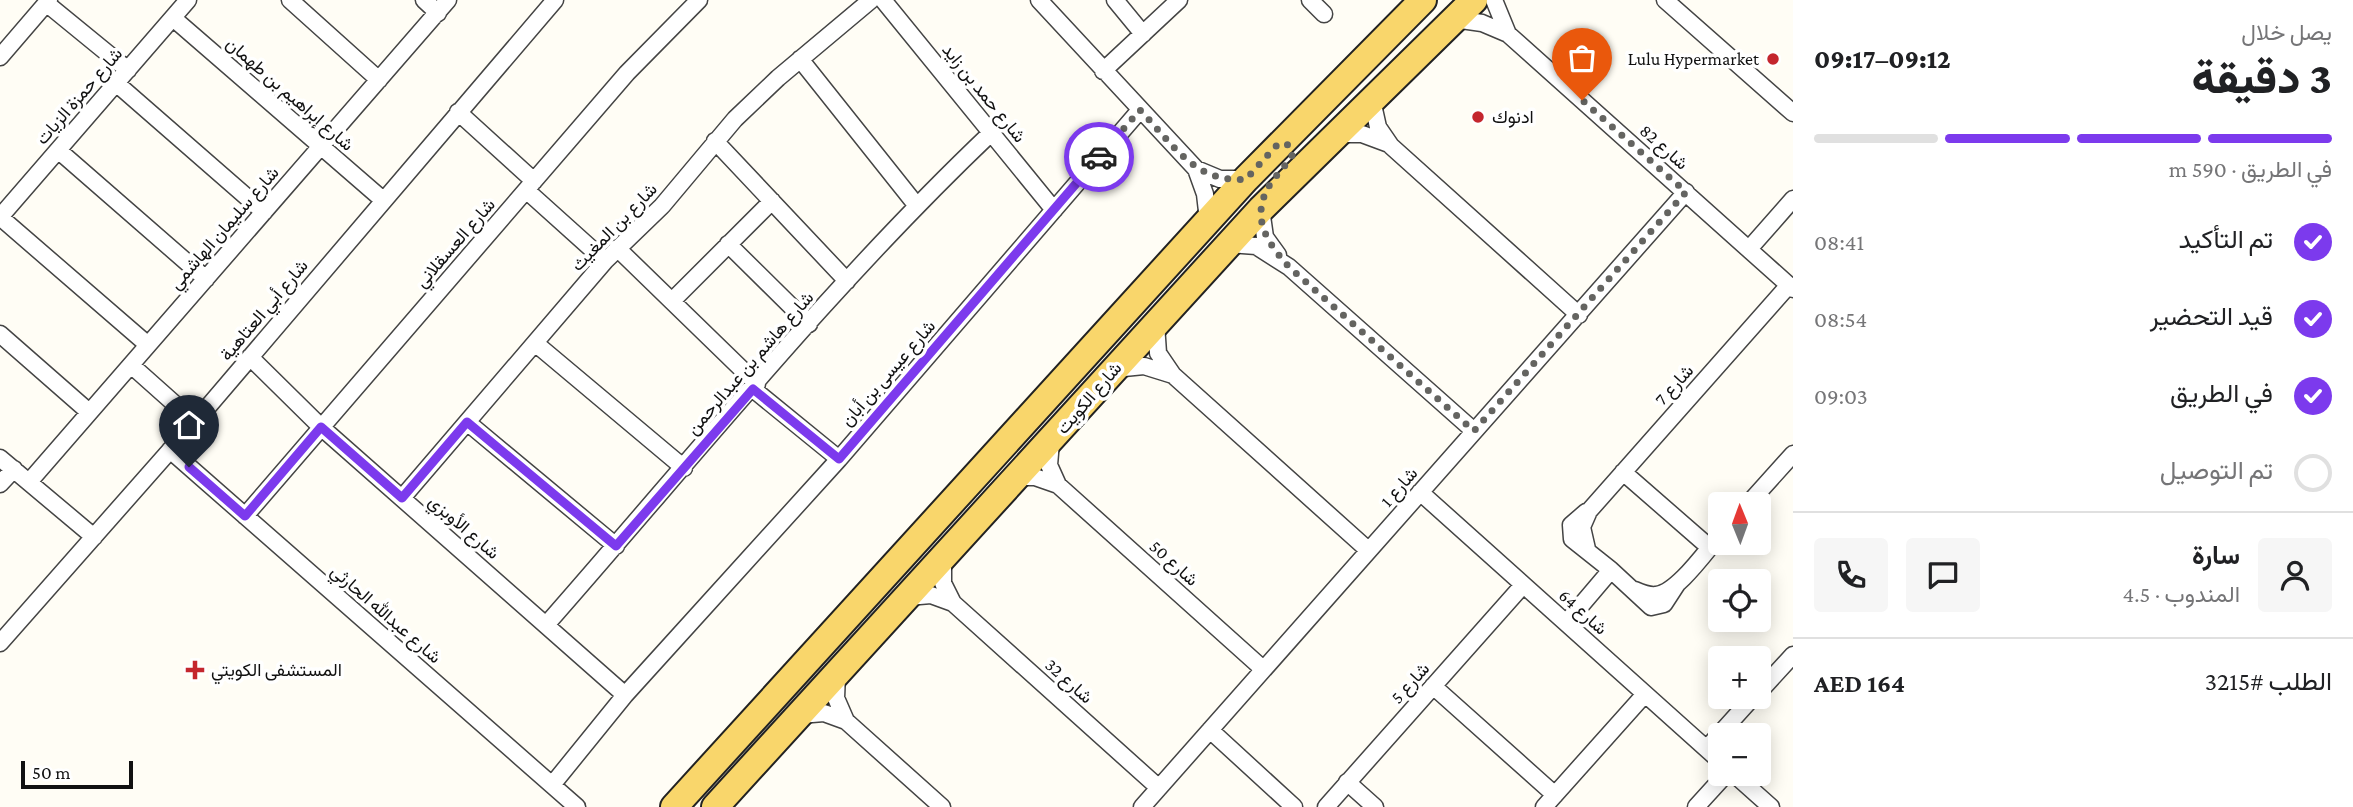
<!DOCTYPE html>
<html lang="ar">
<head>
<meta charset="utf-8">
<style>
	:root { --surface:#fff; --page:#f6f6f6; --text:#202124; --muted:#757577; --line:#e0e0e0; --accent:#7c3aed }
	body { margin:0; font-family:"Crimson Pro",Vazirmatn,serif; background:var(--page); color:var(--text); direction:rtl; height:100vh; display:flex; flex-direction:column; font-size:26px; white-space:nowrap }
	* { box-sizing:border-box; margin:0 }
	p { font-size:23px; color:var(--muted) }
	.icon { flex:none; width:38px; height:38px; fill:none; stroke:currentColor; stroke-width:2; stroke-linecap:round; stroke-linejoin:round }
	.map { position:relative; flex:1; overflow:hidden; direction:ltr }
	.details { display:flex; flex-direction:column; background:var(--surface); width:560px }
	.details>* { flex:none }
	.needle { width:46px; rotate:359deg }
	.fabs { position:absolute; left:1708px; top:492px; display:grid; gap:14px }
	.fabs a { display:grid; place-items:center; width:63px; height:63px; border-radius:7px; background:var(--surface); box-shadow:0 4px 18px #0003; font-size:35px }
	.scale { position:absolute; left:21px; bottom:18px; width:112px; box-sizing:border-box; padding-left:7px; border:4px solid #111; border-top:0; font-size:19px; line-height:24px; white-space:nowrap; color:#111; -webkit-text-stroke:5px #fff; paint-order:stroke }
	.pin { position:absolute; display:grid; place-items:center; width:60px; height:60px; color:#fff; margin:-72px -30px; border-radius:50% 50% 50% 0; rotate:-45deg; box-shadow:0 0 7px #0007 }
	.pin .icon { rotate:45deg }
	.courier { position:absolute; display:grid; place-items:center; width:70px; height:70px; margin:-35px; border:5px solid #7c3aed; border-radius:50%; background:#fff; color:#222; box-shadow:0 2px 9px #0007 }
	.head em { font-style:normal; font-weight:800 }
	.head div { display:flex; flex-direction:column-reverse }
	.head { display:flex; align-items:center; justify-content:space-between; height:119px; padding:0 21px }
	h1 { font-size:46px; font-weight:800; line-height:52px }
	.bar { display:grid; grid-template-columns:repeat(4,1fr); gap:10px 7px; align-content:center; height:84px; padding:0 21px }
	.bar i { height:9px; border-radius:5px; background:var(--line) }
	.bar .active { background:var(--accent) }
	.bar p { grid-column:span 4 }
	.line { display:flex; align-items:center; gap:18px; padding:0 21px; border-top:2px solid var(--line) }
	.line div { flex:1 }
	.round { display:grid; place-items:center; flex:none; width:74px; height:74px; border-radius:7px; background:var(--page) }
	ol { padding:0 21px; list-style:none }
	li { display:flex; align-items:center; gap:21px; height:77px }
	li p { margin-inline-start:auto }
	li .icon { padding:7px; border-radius:50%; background:var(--accent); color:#fff; stroke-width:4 }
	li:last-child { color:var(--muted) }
	li i { width:38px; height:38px; border:4px solid var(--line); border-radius:50% }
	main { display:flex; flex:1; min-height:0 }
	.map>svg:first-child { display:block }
</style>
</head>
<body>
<main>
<section class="details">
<div class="head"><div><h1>3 دقيقة</h1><p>يصل خلال</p></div><em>09:12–09:17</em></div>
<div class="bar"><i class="active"></i><i class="active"></i><i class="active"></i><i></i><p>في الطريق · 590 m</p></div>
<ol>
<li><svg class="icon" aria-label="check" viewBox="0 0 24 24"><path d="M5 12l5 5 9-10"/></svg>تم التأكيد<p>08:41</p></li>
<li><svg class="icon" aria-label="check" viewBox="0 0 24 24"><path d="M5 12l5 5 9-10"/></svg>قيد التحضير<p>08:54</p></li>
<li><svg class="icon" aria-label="check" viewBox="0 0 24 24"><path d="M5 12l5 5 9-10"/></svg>في الطريق<p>09:03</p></li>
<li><i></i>تم التوصيل</li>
</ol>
<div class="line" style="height:126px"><a class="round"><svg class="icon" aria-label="person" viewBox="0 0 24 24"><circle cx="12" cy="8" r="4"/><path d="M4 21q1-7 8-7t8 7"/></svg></a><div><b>سارة</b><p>المندوب · 4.5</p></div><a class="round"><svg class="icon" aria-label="chat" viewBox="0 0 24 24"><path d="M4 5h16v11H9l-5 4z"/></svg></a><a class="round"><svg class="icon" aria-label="phone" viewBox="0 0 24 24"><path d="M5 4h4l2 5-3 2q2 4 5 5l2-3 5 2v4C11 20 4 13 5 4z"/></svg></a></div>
<div class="line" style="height:91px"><div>الطلب #3215</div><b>AED 164</b></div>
</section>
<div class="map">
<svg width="1793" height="807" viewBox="0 0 1793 807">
	<rect width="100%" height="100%" fill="#fffdf5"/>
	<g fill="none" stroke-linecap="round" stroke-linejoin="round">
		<g stroke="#444" stroke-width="19">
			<path id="street" d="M290,0L379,80
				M424,0L438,13
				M883,0L1054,210
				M1039,0L1196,169L1220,179H1246
				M1115,0L1143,34
				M1310,0L1324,14
				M1494,0L1508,34
				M1665,0L1793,113
				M46,3L128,70
				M173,18L383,200
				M1454,19L1482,23L1508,34L1793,289
				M0,57L49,0
				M800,59L917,206
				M1103,71L1179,0
				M116,83L264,212
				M1372,100L1378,127L1391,146L1579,315
				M458,112L534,181
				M1337,134H1362L1389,144
				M715,141L847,281
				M58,150L206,279
				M1196,169L1205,194L1208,220
				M526,190L605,261
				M1261,209L1265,237L1278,255
				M0,217L188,0
				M0,217L148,345
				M728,244L809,324
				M1229,244L1256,246L1289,267L1474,431
				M617,248L757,384
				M1749,249L1793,199
				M672,301L772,201
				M1156,324L1158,353L1173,375L1368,550
				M0,334L89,412
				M535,343L684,468
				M250,357L321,427L625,695
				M131,365L195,422
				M1114,369L1144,366L1173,375
				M753,389L839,459
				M467,422L616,546
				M1051,442L1049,465L1058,485
				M170,450L577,807
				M0,458L94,537
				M1623,472L1709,547
				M1018,477H1035L1058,485L1263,669
				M29,482L448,0
				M0,484L14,469
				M1420,492L1720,761
				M402,498L605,261L662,206L735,119L778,78L871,0
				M1748,504L1793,454
				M1586,512L1571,525L1572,539L1611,570L1651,607L1664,604L1677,584
				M245,516L627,73L699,0
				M1587,549L1582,527L1589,511L1789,285
				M943,560V583L953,603
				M1635,590C1642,593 1649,596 1656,595C1677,593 1706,551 1720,535
				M908,597L931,595L953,603L1159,788
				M1566,623L1611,570
				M546,625C692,459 831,285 991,133
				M0,643L195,422L555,0
				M837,674L836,698L846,721
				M1433,686L1555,795
				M1759,692L1793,655
				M800,715L824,713L846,721L942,807
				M1210,730L1294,807
				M1707,748L1754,696
				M1734,774L1771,807
				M1347,782L1375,807
				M552,785L625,695L839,459L1140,110
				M1142,807L1686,192
				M1326,807L1523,585
				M1544,807L1645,694
				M1696,807L1726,774"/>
		</g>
		<g stroke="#222" stroke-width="30">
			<path id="primary" d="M674,807L1246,179L1423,0
				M715,807L1261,209L1474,0"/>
		</g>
		<use href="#street" stroke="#fff" stroke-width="16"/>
		<use href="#primary" stroke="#f9d66b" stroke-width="26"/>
	</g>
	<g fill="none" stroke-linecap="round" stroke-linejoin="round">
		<path stroke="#646461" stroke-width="7" stroke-dasharray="0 12.6" d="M1099,157L1140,110C1172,143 1195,184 1246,179L1278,144H1287L1293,154C1286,166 1276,175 1269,186C1250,219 1268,243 1289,267L1474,431L1686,192L1582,100"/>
		<path stroke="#7c3aed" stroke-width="9" d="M189,467L245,516L321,427L402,498L467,422L616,546L753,389L839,459L1099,157"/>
	</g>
	<g fill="#c4262e" stroke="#fff" stroke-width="2.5">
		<circle cx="1773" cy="59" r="7"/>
		<circle cx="1478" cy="117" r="7"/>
		<path d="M191.5 659.5h7v7h7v7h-7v7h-7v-7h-7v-7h7z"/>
	</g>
	<g text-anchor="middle" stroke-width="7" stroke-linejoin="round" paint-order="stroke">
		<g font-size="18" fill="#111" stroke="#fff" text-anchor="start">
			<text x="1759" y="65" text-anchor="end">Lulu Hypermarket</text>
			<text x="1492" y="123">ادنوك</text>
			<text x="211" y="676">المستشفى الكويتي</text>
		</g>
		<g font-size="18" fill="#111" stroke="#fff">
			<text transform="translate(984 93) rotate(51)" y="6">شارع حمد بن زايد</text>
			<text transform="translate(290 94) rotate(41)" y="6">شارع إبراهيم بن طهمان</text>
			<text transform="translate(79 96) rotate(-49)" y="6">شارع حمزة الزيات</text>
			<text transform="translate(1664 147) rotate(42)" y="6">شارع 82</text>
			<text transform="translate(614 227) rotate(-46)" y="6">شارع بن المغيث</text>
			<text transform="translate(224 228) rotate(-49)" y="6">شارع سليمان الهاشمي</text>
			<text transform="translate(455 243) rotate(-49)" y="6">شارع العسقلاني</text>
			<text transform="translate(264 310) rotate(-50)" y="6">شارع أبي العتاهية</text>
			<text transform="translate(750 363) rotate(-49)" y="6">شارع هاشم بن عبدالرحمن</text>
			<text transform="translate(888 373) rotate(-49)" y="6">شارع عيسى بن أبان</text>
			<text transform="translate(1674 385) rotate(-48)" y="6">شارع 7</text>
			<text transform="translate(1089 398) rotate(-49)" y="6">شارع الكويت</text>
			<text transform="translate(1399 487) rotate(-49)" y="6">شارع 1</text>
			<text transform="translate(464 527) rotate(41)" y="6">شارع الأوبزي</text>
			<text transform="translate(1174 563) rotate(42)" y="6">شارع 50</text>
			<text transform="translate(1583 612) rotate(42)" y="6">شارع 64</text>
			<text transform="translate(386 614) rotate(41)" y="6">شارع عبدالله الحارثي</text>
			<text transform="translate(1069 681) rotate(42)" y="6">شارع 32</text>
			<text transform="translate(1410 683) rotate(-48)" y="6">شارع 5</text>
		</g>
	</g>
</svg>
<div class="fabs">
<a><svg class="needle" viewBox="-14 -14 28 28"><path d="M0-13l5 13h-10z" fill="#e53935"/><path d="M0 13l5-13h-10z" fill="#757577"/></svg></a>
<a><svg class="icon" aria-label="locate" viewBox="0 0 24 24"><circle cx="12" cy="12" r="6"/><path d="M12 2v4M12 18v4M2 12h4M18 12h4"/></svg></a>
<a>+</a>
<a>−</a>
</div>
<div class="scale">50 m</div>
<div class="pin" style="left:1582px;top:100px;background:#ea580c"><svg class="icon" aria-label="bag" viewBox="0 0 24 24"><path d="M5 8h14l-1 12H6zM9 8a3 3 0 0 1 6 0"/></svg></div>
<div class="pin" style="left:189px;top:467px;background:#1f2937"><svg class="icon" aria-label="home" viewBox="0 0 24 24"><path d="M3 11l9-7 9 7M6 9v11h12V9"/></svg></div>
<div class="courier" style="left:1099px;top:157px"><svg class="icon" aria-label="car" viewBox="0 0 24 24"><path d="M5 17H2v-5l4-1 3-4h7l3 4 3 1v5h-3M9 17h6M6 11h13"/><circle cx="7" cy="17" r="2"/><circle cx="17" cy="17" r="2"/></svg></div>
</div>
</main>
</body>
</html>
